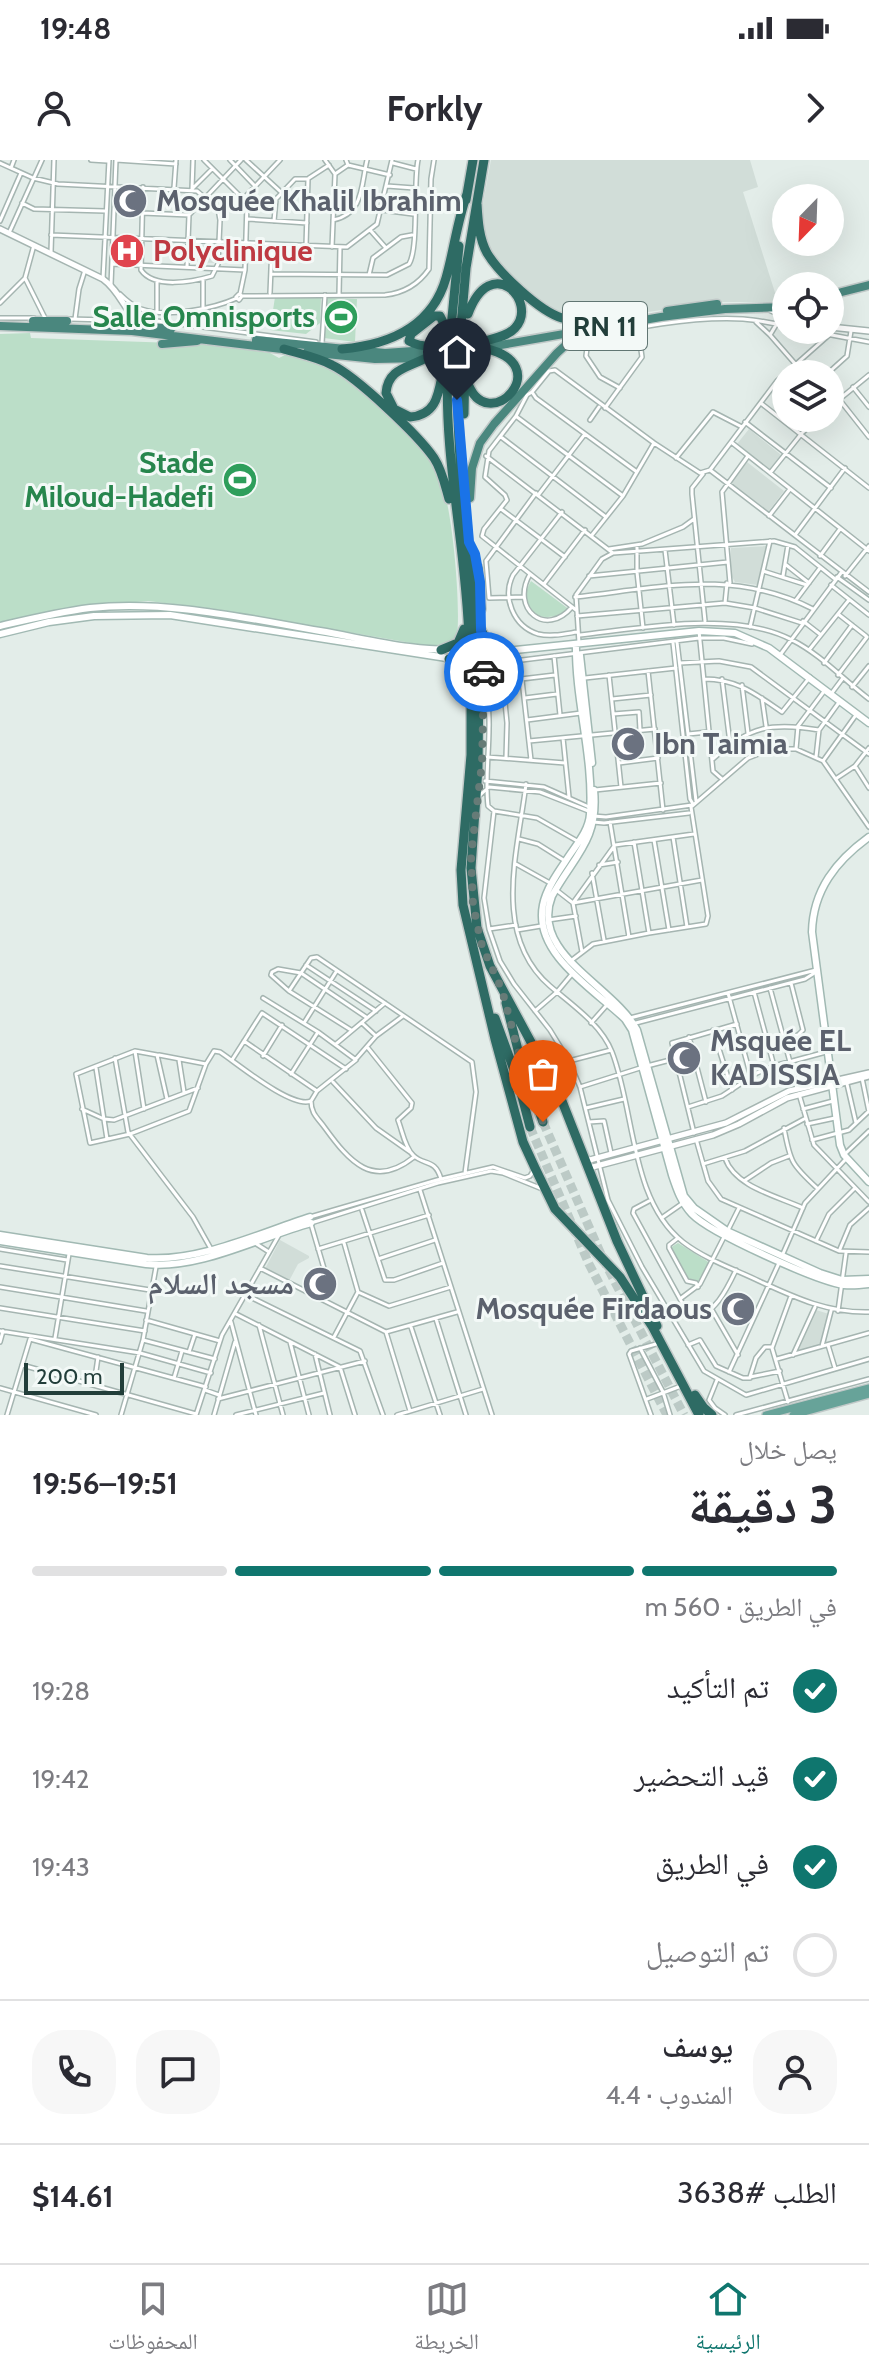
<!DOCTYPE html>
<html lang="ar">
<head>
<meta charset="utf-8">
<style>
	:root { --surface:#fff; --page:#f7f7f7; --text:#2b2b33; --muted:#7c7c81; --line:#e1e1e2; --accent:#0f766e }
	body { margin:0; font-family:Cabin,"Noto Naskh Arabic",sans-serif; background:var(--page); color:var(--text); direction:rtl; height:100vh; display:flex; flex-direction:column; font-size:30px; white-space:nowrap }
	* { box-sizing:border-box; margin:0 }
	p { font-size:26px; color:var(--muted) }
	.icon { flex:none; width:44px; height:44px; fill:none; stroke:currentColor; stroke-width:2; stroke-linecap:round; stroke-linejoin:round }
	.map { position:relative; height:1255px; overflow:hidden; direction:ltr }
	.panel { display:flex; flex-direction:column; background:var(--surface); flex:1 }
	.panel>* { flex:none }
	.needle { width:52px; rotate:203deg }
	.buttons { position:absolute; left:772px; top:24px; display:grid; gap:16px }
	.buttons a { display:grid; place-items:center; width:72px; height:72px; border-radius:50%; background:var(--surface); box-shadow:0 8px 32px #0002; font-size:40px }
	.scale { position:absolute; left:24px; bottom:20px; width:100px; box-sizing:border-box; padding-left:8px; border:4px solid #223e3a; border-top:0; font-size:22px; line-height:28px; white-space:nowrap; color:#223e3a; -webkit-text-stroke:6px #f3f9f7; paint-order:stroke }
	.pin { position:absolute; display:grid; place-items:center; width:68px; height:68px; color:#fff; margin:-82px -34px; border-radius:50% 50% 50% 0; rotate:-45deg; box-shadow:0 0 8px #0007 }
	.pin .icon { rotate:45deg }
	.courier { position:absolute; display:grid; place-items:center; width:80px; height:80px; margin:-40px; border:6px solid #1a73e8; border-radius:50%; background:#fff; color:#222; box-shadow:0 2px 10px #0007 }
	.headline em { font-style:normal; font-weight:700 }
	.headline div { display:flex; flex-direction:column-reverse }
	.headline { display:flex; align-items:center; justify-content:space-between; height:136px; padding:0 32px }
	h1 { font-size:52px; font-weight:700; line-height:60px }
	.bar { display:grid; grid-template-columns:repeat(4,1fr); gap:12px 8px; align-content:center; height:96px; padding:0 32px }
	.bar i { height:10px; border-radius:6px; background:var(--line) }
	.bar .selected { background:var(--accent) }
	.bar p { grid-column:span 4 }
	.line { display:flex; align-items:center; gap:20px; padding:0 32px; border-top:2px solid var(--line) }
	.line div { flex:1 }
	.round { display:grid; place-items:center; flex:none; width:84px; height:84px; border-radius:32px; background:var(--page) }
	ol { padding:0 32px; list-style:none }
	li { display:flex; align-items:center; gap:24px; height:88px }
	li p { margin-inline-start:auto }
	li .icon { padding:8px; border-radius:50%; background:var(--accent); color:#fff; stroke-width:4 }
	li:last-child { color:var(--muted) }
	li i { width:44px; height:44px; border:4px solid var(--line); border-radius:50% }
	.status { display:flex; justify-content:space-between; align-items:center; height:56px; padding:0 40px; background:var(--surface); direction:ltr }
	.status svg { height:22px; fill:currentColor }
	header { display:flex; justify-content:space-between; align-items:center; height:104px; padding:0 32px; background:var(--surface); font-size:36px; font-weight:700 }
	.tab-bar { display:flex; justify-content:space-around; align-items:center; height:112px; border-top:2px solid var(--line); background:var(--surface); font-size:22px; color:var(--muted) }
	.tab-bar a { display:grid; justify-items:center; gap:4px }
	.tab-bar .selected { color:var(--accent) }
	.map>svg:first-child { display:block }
</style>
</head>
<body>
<div class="status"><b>19:48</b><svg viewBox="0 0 49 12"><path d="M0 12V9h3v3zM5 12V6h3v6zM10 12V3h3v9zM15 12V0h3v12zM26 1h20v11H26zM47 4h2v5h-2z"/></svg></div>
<header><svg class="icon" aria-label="forward" viewBox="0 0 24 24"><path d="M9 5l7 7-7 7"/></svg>Forkly<svg class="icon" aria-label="person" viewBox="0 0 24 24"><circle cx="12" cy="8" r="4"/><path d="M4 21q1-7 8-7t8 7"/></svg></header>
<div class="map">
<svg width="869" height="1255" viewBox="0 0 869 1255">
	<rect width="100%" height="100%" fill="#e3ede9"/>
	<path fill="#d1ddd8" d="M491,0H750L758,27L743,32L778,142H717L606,158L581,159L551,151L498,105L486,83L481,54Z
		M190,85L217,86L216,103L190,102Z
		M749,269L781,295L769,310L737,284Z
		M747,302L784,331L768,352L731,323Z
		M767,386L758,425L735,422L731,415V388Z
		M280,1080L309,1096V1098L298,1104L289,1121L265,1109Z
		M816,1150L829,1154L821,1184L796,1192Z"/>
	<path fill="#bbdec8" d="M275,137L321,138L320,163L306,174L270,170Z
		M327,138L357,139L355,182L324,178Z
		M30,173L31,178L203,184L270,193L279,198L285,195C299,198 314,200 326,207C352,221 425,286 438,312C452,339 461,445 457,476L440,488L215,449L148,441L79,447L0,464V174Z
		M531,421L570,450C543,467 513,451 531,421Z
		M678,1083L710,1103L697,1125L689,1122L670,1088Z"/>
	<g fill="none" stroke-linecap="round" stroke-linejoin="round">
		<path stroke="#bccac6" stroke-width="9" stroke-dasharray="9 4.5" stroke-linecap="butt" d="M476,480L479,514
			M469,482L471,513
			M543,962L603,1099L684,1255
			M530,967L589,1104L667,1255"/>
		<g stroke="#a5b5b1" stroke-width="6">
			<path id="minor" d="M91,0L107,1
				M116,0L176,4
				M204,0L247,43L245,110L240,134
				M230,0L254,25
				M246,0L282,33
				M325,0L335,14L332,87
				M346,0L348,5L390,15
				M0,3L33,18L58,24L197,31L218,49L220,60L218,104L212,116C192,122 154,129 141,110L143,27
				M393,3L416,9
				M11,8L14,0
				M335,14L348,5
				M309,18L329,5
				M387,26L414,28
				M174,28L176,0
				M192,29L212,9
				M192,29L193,0
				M244,38L280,0
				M22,43L34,49L105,51
				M382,50L413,54
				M142,53L189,55L241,0
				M248,59L307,63
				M333,60C364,54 361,25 367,0
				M0,61L21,13
				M274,61L276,39L295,19H308L306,86
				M371,71L386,88
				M9,73L42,0
				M51,75L347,87L377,64L392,0
				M34,85L25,118L45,158
				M51,92L54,0
				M112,104L245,110
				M187,107L189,55
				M271,114L387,115L409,104C419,88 413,24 418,0
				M369,115L373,98L401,77L412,75
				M103,119L109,0
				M203,120V148
				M111,125L116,0
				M270,133L272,85
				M120,134C126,140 133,146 141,149C166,158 213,149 237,138
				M339,135L340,87
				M242,136L239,134L236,137L239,140L242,136L385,135C403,133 418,125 429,109L431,19L434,0
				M0,143L25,118
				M157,151V121
				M0,158H34
				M69,159L108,160L111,164
				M75,159L79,129L85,110
				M756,162L770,175L804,214
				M150,165L157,161L316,182
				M805,170L869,182
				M770,175L782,155
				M829,175L777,221L710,310L869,432
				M322,183L325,135
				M827,214L847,196L851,171
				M777,221L786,228
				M853,227L869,247
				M620,228L600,217L586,196L587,188C616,164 706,157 743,159C758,160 772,163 786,166
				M532,232L536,238L637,312
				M839,239L869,277
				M762,244L869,328
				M830,247L869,215
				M605,248L642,197L638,169
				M517,257L623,336
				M590,260L599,247
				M745,262L831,328
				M501,277L606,357
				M731,282L869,391
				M486,296L613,393
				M676,298L713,252L742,267
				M770,313L802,273L819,258
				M703,314L692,328V334L705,461
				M539,334L585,274
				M501,349L565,397
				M562,352L513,415C502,437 513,466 538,474C551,477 564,474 577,472
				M769,356L790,329
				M592,375L623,336L654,283
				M795,375L845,308
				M637,385V412L643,468
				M609,389L642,384L683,367L694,359
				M665,390L674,465
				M820,396L840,369
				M785,404L809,423
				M763,411L807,425
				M530,414C510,449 546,478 572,447
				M589,416L728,402
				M783,416L788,385
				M845,416L869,386
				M837,417L869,440
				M730,423L722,332L748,296
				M544,424L585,370
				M831,425L869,455
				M523,437L489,438L486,401L536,333
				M575,437C659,428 733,408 813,449
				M796,440L820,408
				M725,443L727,423
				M576,450L482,376L484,369L507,340L505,335L485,317L489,291L516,256L527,235L532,232L549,211L555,210L654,283L700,313L710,310
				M838,454L866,476
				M577,456L725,443L755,448L802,463
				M803,461L821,475
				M750,467L770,381
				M699,471L713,611L722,619
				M580,475C641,468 736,450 792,480C820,494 844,520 869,539
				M677,482L696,641
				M579,483L576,435L602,399L613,393L774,381L795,387L835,419
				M673,483L690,639L693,644
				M752,484L724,478H699L490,504C484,522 490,548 489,568C489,594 485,620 488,646L494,651L484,738L489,769L500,801L514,824L550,870L569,901L580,927L608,1040L642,1107L704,1211L746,1235L869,1199
				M809,490L849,440
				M780,495L841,413
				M554,496L560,555
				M680,503L719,501L751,507L869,594
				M824,503L852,465
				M648,511L663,650
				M609,515L621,627
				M838,515L867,477
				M585,518L676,508
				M704,519C737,519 756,534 782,552L810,517
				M722,519L730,583
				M522,520L531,600
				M503,522L507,563L506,598
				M488,523L555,515
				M742,525L748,573
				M852,527L869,506
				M831,534L843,518
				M525,538L557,534
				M762,538L766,566
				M612,539L651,535
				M613,554L639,552L640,570
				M527,560L581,553
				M688,574L708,572
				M563,578L569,637
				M529,581L655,569
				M796,589L798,566L825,530
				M487,597L565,603
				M816,597L819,570L840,541
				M713,599C749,566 772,562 819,570
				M823,601L856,555
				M619,603L658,598
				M855,606L869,628
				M837,618L855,606L869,588
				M485,621L544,627L589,647
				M526,624C518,691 491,775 550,826C572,845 601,864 612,892C635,951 630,1040 683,1082C705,1099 734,1109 759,1121C796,1138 828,1153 869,1152
				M595,630L661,623
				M479,636L489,627L540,632L591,652
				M494,651L537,658L579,682
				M593,656L606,657L692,645
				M593,662L604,663L689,653
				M610,662L629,777
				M673,677L687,767
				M519,679L538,684L565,701
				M654,680L669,770
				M516,704L550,723
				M599,705L618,702
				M592,713L604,780
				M555,729L573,743L582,792
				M573,743L615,685L694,674
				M573,743L702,720
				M548,760L576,756
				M489,769L516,765
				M517,770L541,766
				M649,773L706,764L708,756L691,647L748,598L771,589H796L823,601L869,667
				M572,800L593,784L649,773L634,682
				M306,805L376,851
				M770,828L797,928
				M289,831L301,813L366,857
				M754,832L774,906
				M728,833L751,917
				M535,851L557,832L572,814
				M630,858L816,810
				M304,863L336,812
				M362,863L376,876
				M591,863L606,846
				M632,864L805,819L816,812
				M351,870L289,831L271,815L272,812L278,809L301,813L311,798L317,797L472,902L476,932L465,1013
				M713,870L732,930
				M689,877L706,942
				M783,878L798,875L803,870L791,823
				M244,881L317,931
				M336,884L385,843
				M368,888L412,943L411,948L398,960C402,970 405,988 413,995C424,1006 435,998 441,1019
				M135,891L144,949
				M159,895L206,904
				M263,896L282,865
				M115,898L128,972L193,1057L211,1089
				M356,899L376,876L403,856
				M179,900L184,932
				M232,900L262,853L346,909
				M569,901L611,890
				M647,906L674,899
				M96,908L107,979
				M291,914L318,872
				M862,918L869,952
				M333,922L376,968L410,992
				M847,924L856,963
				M580,927L640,908
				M799,934L814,985L869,1042
				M167,939L157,895L135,891L76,914L90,983L130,974L189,951L206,904L214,891L220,892C238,904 292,949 311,941L317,931L356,900L318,872L263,838
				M311,941C311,954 318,958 325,968C349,1001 373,1030 414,997
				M688,947L722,936L757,913L774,906L826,892
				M586,948L624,939
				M82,949L104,959L114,960L198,928
				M803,949L833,941
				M589,962L604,961L611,993
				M807,964L835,958
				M784,968C790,1002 792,1005 817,1028
				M694,973L672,883L737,864
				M696,979L708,1021L721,1039L839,1091L869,1092
				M812,980L849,970L869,951
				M846,993L869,971
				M725,998C735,1027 777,1036 803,1048
				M703,1004L745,991L804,959
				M744,1021L771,1003L789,996
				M420,1030L492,1255
				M649,1041L634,1049L633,1053L691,1159C714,1156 727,1129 736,1110
				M362,1050L385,1120H394L443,1103
				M310,1057L437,1020L493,1007L525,1018L530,1016L534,1010
				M663,1057L683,1043
				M311,1063L438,1023L491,1011L503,1013L540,1028
				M311,1064L328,1122L327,1132L323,1140
				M728,1070L739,1048
				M678,1078L669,1085V1088L687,1121L696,1123L698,1127
				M816,1081L829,1054L855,1028
				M255,1083L269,1092
				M344,1083L358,1132L389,1146L451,1127
				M0,1089L67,1100
				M318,1089L429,1055
				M840,1089L850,1065L869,1048
				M782,1096L805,1043L845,1000
				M378,1099L435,1080
				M0,1106L150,1130
				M260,1108L386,1172L457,1152
				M0,1127L146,1151
				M246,1135L360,1191L383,1255
				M680,1139L700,1124L724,1077
				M0,1148L145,1171
				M712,1150L738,1195
				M838,1151L846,1093
				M236,1154L340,1207L355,1255
				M436,1159L466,1255
				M146,1160L220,1181
				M231,1162L256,1255
				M259,1165L283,1255
				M411,1167L440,1255
				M0,1171L140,1193L211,1213
				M386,1172L410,1251
				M334,1177L358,1132
				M55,1178L69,1094
				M30,1179L206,1227
				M143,1180L215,1199
				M0,1182L3,1171
				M290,1182L309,1255
				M688,1185L700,1180L716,1206L743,1218H750
				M828,1185L835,1208
				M822,1186L831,1151
				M771,1187H765L756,1198L750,1217L780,1211
				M640,1188L663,1232L670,1255
				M189,1192L195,1174
				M315,1194L330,1255
				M793,1195L815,1147
				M777,1199L869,1173
				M22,1205L196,1254
				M729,1212L779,1103
				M174,1218L182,1191
				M94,1225L98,1197
				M0,1228L96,1255
				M205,1230L219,1235
				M218,1239L365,1201
				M647,1239L681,1226
				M788,1242L772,1188L791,1136
				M715,1248L709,1240L717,1220
				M715,1248L725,1255
				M7,1255L30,1179
				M121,1255L143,1180L156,1107
				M196,1255L222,1175L279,1075
				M214,1255L235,1182
				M236,1255L324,1233
				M397,1255L483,1229
				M651,1255L629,1194L631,1191L656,1184
				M736,1255L869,1219"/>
		</g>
		<g stroke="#a5b5b1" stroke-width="8">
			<path id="tertiary" d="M0,69L103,119C120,131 125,152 141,165
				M769,149L786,157
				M830,167L869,171
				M586,1001L726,963L789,931L869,913
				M589,1008L713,975L739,964L787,938L869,916"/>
		</g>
		<g stroke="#a1b9b3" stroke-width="9">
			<path id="secondary" d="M0,466C30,459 59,452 90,448C167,440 244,458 320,471C367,479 417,493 465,489
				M0,474L49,462L94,456L170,455L466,501
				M576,484C575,541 594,597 590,654C589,672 574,687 565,702C556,715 546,730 543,745C533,794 595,830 625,859L632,870L672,1015C677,1030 681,1042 692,1054C710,1073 817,1121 844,1125C852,1126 861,1125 869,1124
				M463 495a11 11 0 1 1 22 0a11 11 0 1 1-22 0Z
				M484,489L505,491L699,471L735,473L769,488L869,563
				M580,495L592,603
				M594,630C599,680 574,696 552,736C529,794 614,826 637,870L684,1036L694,1048L727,1071L820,1113L842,1120L869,1119
				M869,677C836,701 813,730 812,772L840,985L844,995L869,1022
				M0,1075L147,1098C199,1102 260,1073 310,1057
				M0,1081L146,1104C199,1110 260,1077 311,1063"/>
		</g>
		<g stroke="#c1c9c8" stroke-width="10">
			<path id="primary" d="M766,1255L869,1228
				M793,1255L869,1234"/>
		</g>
		<g stroke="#c1c9c8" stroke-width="11">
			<path id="trunk" d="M830,135L869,125
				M667,151L717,144
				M33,161H67
				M120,164L171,169
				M0,166L132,171L290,190
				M256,180L385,193L441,189
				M162,184L197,181
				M307,192L375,199L426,198L661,157L725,149L786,147
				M470,338L472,308L480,283L494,264L557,193L568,183L591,173"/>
		</g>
		<g stroke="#c1c9c8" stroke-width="12">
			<path id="motorway" d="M466,40L473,0
				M477,44C478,61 479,78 487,93C499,113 539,151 562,158C576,162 591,161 605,161
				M468,154C491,91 539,142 515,168C508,176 495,178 485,181
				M444,164L440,156H434L411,174L409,181C425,191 453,184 471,182
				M460,177L466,108L484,0
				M450,178L459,86
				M284,189C300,194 317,197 332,205C357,217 418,275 434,298C442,310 445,325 449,339
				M342,189C388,185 432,167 446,118C454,90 457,62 467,34
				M426,198C407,208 388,209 386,233L394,249L410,257C435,255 438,237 442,216
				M459,205C453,296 472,388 476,480
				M448,206C443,299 467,389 469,482
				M467,221C487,281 561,202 482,188
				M464,254L465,201
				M478,408L481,449
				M481,470L487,481L499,490
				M441,490L458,483L464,469
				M449,499L459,502L466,516
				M483,501L484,519
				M471,513V595L461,710L463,745L495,879L523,982L535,1008L555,1049L620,1117L652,1166L699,1255
				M479,514L478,608L471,708L477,768L490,806L560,936L617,1081L657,1166
				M506,843L520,898L543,962
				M495,858L518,921L530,967
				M695,1235L704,1248L712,1255"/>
		</g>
		<use href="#minor" stroke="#fff" stroke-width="3"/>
		<use href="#tertiary" stroke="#fff" stroke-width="5"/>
		<use href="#secondary" stroke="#fff" stroke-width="6"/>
		<use href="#primary" stroke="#67a399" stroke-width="7"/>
		<use href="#trunk" stroke="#4a877e" stroke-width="8"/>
		<use href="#motorway" stroke="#2e6b64" stroke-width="9"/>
		<g stroke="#c1c9c8" stroke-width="12" stroke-linecap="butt">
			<path id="motorway-bridge" d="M465,201L466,180
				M459,205L460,177
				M448,206L450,178"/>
		</g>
		<use href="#motorway-bridge" stroke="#2e6b64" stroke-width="9"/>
	</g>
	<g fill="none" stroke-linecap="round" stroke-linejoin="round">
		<path stroke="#667b77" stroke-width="8" stroke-dasharray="0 14.4" d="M484,512L482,603L471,696L473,745L482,786L502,830L520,898L543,962"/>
		<path stroke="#1a73e8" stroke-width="10" d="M457,240L469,382L475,394L480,422L481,470L485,494L484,512"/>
	</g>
	<defs>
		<g id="mosque-disc" transform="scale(1.8)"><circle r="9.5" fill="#6b7280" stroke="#f3f9f7"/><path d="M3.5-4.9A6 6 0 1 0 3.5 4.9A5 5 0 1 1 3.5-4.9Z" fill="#fff"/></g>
		<g id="hospital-disc" transform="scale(1.8)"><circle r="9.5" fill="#e0444e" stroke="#f3f9f7"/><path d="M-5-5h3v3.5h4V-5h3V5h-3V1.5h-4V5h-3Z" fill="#fff"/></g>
		<g id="stadium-disc" transform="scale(1.8)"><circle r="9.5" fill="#2e9e5b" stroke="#f3f9f7"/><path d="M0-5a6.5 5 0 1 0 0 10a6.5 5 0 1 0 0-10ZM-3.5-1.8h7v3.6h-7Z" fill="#fff"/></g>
	</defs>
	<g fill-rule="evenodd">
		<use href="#mosque-disc" x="130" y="41"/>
		<use href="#hospital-disc" x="127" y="91"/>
		<use href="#stadium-disc" x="341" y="157"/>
		<use href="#stadium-disc" x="240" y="320"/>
		<use href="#mosque-disc" x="628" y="584"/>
		<use href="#mosque-disc" x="684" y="898"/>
		<use href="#mosque-disc" x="320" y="1124"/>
		<use href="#mosque-disc" x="738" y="1149"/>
	</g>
	<g text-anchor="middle" stroke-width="6" stroke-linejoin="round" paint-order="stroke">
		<rect fill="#f3f9f7" stroke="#617673" stroke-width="2" x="563" y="142" width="84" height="48" rx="6"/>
		<g font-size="28" font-weight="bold" fill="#223e3a">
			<text x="605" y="176">RN 11</text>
		</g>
		<g font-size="30" font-weight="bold" fill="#5b616d" stroke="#f3f9f7" text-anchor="start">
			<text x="156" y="51">Mosquée Khalil Ibrahim</text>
			<text x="654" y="594">Ibn Taimia</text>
			<text x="710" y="891">Msquée EL<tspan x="710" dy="34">KADISSIA</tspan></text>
			<text x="294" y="1134" text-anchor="end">مسجد السلام</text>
			<text x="712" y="1159" text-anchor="end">Mosquée Firdaous</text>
		</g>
		<g font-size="30" font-weight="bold" fill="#be3a42" stroke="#f3f9f7" text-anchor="start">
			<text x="153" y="101">Polyclinique</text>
		</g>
		<g font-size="30" font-weight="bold" fill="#27864d" stroke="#f3f9f7" text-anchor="end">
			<text x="315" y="167">Salle Omnisports</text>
			<text x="214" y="313">Stade<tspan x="214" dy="34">Miloud-Hadefi</tspan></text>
		</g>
	</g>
</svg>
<div class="buttons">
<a><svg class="needle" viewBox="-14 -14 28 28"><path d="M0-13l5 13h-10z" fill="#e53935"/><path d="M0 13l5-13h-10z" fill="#7c7c81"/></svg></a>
<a><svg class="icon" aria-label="locate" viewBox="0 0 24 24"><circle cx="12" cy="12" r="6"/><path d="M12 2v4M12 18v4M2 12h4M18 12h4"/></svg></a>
<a><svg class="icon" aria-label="layers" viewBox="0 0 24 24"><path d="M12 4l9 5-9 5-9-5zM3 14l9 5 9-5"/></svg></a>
</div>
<div class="scale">200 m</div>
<div class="pin" style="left:543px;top:962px;background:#ea580c"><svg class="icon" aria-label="bag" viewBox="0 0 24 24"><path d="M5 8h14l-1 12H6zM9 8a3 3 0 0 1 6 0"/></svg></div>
<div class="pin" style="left:457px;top:240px;background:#1f2937"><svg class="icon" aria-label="home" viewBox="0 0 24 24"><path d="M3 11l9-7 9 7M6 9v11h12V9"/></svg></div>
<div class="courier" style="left:484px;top:512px"><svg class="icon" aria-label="car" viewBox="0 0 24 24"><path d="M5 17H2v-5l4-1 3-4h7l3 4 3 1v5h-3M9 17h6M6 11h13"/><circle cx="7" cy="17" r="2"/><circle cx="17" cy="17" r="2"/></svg></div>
</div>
<section class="panel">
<div class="headline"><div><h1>3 دقيقة</h1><p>يصل خلال</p></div><em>19:51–19:56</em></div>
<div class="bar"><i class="selected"></i><i class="selected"></i><i class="selected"></i><i></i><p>في الطريق · 560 m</p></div>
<ol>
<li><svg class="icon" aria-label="check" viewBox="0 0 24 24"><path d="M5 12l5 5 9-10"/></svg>تم التأكيد<p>19:28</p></li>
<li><svg class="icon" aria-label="check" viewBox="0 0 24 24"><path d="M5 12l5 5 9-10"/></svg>قيد التحضير<p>19:42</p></li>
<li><svg class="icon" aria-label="check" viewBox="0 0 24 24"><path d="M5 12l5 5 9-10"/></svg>في الطريق<p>19:43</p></li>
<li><i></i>تم التوصيل</li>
</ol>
<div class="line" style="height:144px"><a class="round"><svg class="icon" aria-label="person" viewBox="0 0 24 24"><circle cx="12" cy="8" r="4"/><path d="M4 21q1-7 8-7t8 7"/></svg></a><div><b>يوسف</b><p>المندوب · 4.4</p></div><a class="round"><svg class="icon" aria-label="chat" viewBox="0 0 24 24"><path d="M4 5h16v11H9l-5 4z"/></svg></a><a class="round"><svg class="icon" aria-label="phone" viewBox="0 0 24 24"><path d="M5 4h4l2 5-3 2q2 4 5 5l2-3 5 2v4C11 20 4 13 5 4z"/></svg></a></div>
<div class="line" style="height:104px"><div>الطلب #3638</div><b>$14.61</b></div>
</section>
<nav class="tab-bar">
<a class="selected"><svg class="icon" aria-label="home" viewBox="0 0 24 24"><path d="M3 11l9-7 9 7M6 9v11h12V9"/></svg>الرئيسية</a>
<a><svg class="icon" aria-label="map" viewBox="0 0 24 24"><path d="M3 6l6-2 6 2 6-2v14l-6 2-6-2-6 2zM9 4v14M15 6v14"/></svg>الخريطة</a>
<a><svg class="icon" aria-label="saved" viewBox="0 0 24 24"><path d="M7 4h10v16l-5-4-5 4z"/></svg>المحفوظات</a>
</nav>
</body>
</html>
